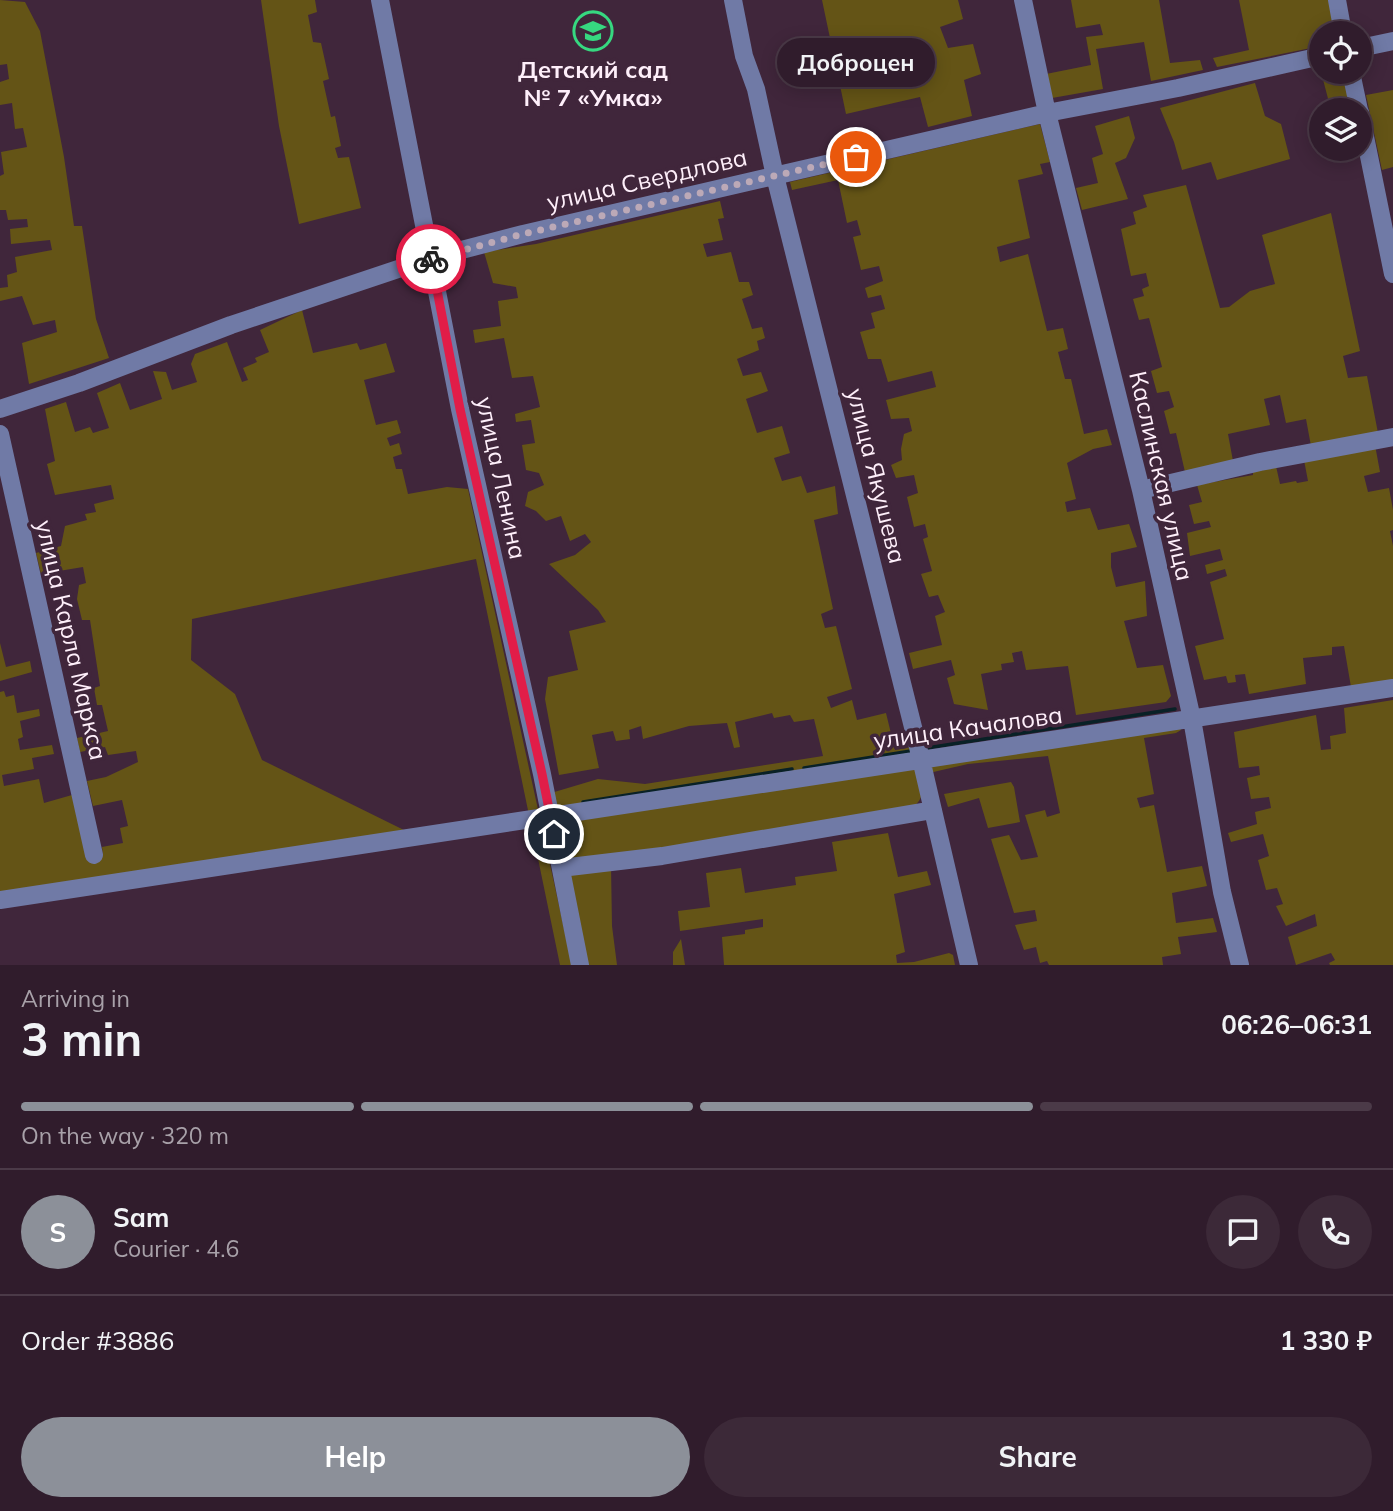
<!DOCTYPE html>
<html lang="en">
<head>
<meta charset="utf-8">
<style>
	:root { --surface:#301c2c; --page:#3c2938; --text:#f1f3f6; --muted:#a8a1a9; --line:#4b3a48; --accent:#8c9099 }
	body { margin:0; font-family:Mulish,sans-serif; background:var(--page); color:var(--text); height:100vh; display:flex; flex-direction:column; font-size:26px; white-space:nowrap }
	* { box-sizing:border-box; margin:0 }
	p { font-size:23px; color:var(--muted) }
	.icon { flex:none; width:38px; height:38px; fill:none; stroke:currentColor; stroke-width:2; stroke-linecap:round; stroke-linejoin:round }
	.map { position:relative; height:965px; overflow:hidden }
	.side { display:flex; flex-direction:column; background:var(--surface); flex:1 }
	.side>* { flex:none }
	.buttons { position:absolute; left:1309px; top:21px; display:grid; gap:14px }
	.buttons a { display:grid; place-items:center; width:63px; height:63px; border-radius:50%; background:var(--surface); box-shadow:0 4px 18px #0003,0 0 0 2px var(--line); font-size:35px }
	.pin { position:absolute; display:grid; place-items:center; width:60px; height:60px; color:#fff; margin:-30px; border:4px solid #fff; border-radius:50%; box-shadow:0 2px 7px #0007 }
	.courier { position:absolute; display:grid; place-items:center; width:70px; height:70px; margin:-35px; border:5px solid #e11d48; border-radius:50%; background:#fff; color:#222; box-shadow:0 2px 9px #0007 }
	.bubble { position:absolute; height:49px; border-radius:24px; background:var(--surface); box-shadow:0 4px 18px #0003,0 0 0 2px var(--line); font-size:23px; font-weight:700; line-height:49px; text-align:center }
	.overview em { font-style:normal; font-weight:700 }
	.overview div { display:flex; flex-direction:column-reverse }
	.overview { display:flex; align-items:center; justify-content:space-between; height:119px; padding:0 21px }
	h1 { font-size:46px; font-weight:700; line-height:52px }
	.bar { display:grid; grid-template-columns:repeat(4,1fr); gap:10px 7px; align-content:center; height:84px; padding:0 21px }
	.bar i { height:9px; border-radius:5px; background:var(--line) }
	.bar .current { background:var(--accent) }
	.bar p { grid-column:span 4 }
	.line { display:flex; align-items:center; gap:18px; padding:0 21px; border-top:2px solid var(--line) }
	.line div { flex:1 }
	.round { display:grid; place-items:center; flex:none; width:74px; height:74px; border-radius:37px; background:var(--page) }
	.button { display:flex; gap:14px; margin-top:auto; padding:14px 21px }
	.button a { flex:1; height:80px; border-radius:42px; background:var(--accent); color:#fff; font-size:28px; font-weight:700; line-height:80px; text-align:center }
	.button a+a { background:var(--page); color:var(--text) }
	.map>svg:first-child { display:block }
</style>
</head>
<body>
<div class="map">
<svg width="1393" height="965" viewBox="0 0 1393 965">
	<rect width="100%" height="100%" fill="#40263b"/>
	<path fill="#645416" d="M0,0L25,2L40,31L64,157L74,226H82L96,319L109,358L29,384L22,343L57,332L55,320L33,325L22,296L0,301V288L8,287L7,275L17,272L15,257L52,250L50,240L11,244L10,229L28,227L27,219L8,220L6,210H0V176L4,174L1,152L27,147L23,128L15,129L12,103L0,105V82L9,79L7,64L0,65Z
		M261,0H315L317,12L308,15L313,42L321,43L329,79L323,81L331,117L335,116L341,146L335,148L338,158L349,157L361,208L299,224L279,126Z
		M822,0H958L963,19L940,27L948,48L973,44L981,74L964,80L972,116L928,127L920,97L846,114Z
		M1071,0H1159L1170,63L1200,60L1203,70L1151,81L1144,42L1096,49L1103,89L1052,98L1046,74L1091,65L1086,37L1103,35L1100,24L1076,28Z
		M1239,0H1329L1336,33H1321V46L1217,67L1213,58L1249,50Z
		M1321,67V72H1347L1355,110H1331L1320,68Z
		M1255,83L1265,116L1281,124L1290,159L1217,180L1211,162L1182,170L1174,142L1160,108Z
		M1393,90V167L1382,170L1366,95Z
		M1129,116L1135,138L1126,158L1115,163L1128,199L1082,210L1076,188L1098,183L1092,158L1103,154L1095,126Z
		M1040,124L1050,162L1040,164L1043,174L1018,180L1030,238L997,247L1000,262L1028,254L1047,331L1063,328L1068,349L1058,352L1065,379H1071L1084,434L1107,429L1112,445L1093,449L1067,463L1076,499L1065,502L1067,512L1090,508L1098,530L1129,524L1137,547L1111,553V567L1116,587L1145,581L1147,616L1124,621L1137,668L1163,665L1171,696L1166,702L1076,715L1068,666L1026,670L1022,651L1012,653L1014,662L1001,664L1002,670L981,674L988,710L954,704L947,678L955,675L951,660L913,669L909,653L942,645L935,616L945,612L938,595L929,597L921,574L932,571L923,539L928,537L925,524L914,527L907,497L918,493L914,475L896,478L891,465L902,460L901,449L904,434L912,431L909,418L891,419L886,400L936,387L932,371L888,382L881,359H868L860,332L875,328L871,313L885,309L881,295L868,298L865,288L883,281L879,266L861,270L853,237L861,235L857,220L847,223L838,180L792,190L790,182Z
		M1186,185L1220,308L1229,307L1250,291L1275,284L1262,235L1331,213L1360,351L1343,356L1348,378L1367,376L1378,433L1311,446L1306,419L1286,423L1280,395L1264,399L1270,425L1228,434L1233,461L1185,472L1176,433L1170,434L1164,411L1174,407L1169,391L1157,393L1151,371L1162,367L1149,318L1139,320L1133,299L1144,296L1142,289L1149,286L1146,273L1131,276L1121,229L1136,224L1133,212L1147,207L1143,195Z
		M720,201L724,218L718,219L723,240L703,244L707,257L731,252L739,282H749L753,295L742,299L752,329L762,327L765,338L757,341L759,350L737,359L743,376L761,372L768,391L746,399L757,433L782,426L790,453L774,458L782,481L801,476L807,493L835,486L838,514L814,520L833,609L821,614L825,628L836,626L852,689L827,697L831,708L852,700L857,720L886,713L895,750L912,747L914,756L556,812L551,793L598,779L645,784L823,756L814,719L794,722L790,715L774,718L772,713L735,722L740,747L734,748L727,723L689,726L643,739L641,726L629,730L630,739L616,741L613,731L592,735L599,768L559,775L545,699L548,677L578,670L569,631L606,622L598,610L549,564L575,555L591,542L585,534L570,541L561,516L546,521L536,511L525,506L528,492L544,485L539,473L526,470L522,445L535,443L531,420L516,422L515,414L540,407L533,376L512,378L504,338L475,343L473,330L501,326L498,301L518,298L516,287L493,283L484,252L536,244Z
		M302,310L313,353L357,343L360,350L386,343L395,372L364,380L376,425L397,420L401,433L387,438L390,446L399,443L402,454L393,457L396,469H402L408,494L447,487L468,489L572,965H560L476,559L192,619L191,660L235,694L262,760L410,833L0,895V692L4,691L6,697L14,695L17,713L39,709L40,716L20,721L23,737L18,739L20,750L52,745L54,754L32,758L34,769L2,775L4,786L39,779L44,803L72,795L87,859L103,856L102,847L123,843L120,828L128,826L122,800L93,806L87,781L106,777L138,762L136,751L108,755L105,747L80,752L77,738L108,731L102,705H97L94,688L100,686L90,620H82L77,599L79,585L86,583L83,567L41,574L36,553L61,546L65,526L87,520L85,514L96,512L94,504L114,499L111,485L55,495L47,464L55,461L45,409L66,402L75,432L90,427L93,433L109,428L97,393L120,383L130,410L162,399L153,371L166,372L172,390L197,382L191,364L195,354L227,342L242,382L248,380L243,368L257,362L255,358L269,352L260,330Z
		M1375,445L1380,472L1364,476L1368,492L1389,488L1393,510V530L1390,531L1393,546V681L1351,687L1344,646L1332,647V655L1303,658L1306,684L1249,694L1245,674L1235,675L1236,682L1228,683L1226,676L1204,680L1195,646L1224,639L1210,582L1227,576L1225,569L1207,574L1205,565L1223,560L1220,549L1190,556L1187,533L1211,527L1209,521L1194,524L1189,505L1202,502L1197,485L1253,475V469L1276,466L1280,484L1296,481L1297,483L1308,481L1304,460Z
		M0,643L6,667L30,661L32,672L0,681Z
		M1393,700V965H1330L1329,963L1335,960L1331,953L1296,965L1288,937L1317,926L1315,914L1286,926L1276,906L1283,904L1277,888L1266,890L1258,860L1269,856L1263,834L1231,842L1228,833L1257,824L1255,812L1271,808L1269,797L1251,799L1247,778L1260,775L1259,766L1239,768L1234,732L1316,715L1321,750L1331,749L1330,736L1346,733L1344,708Z
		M1179,725L1181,730L1176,733L1144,738L1154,794L1137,798L1140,808L1154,805L1167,872L1202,866L1207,886L1172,893L1176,923L1213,918L1217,932L1178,937L1181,954L1162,957L1163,965H1049L1047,961L1040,963L1036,947L1024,950L1015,925L1037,921L1035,910L1014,913L991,839L1009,835L1021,860L1038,857L1025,815L1045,810L1047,817L1060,813L1048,756L968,764L929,773L928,762Z
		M911,765L919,771C922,790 927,798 909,810L662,850L569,860L564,856L561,825L567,818Z
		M1011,782L1014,787L1020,822L988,828L979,798L948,807L944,794Z
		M888,833L898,877L927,871L931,885L894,894L905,952L896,955L897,963L914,962L949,953L953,955L955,965H724L722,937L745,934V930L763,927V919L680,931L678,911L710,907L706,873L741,868L745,893L796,885L795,877L837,871L832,842Z
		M611,866L612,926L617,965H586L567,871Z
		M681,939L685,965H673V952Z"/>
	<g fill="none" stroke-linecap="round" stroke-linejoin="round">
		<path stroke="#092126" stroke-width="3.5" d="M927,748L1175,709
			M804,768L911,751
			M583,802L792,769"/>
		<path stroke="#707aa6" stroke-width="18" d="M380,0L460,409L542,774L580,965
			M733,0L744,56L756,89L775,176L921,759L969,965
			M1023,0L1047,113L1141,490L1192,719L1222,892L1240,965
			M1337,0L1343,33
			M1360,48L1393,41
			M1351,72L1359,110
			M1360,112L1393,274
			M0,409L79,383L231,325L431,258L523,234L1047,113L1178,88L1321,56
			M0,434L94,855
			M1141,490L1260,462L1393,437
			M561,868L662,856L933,810
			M0,900L1393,688"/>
	</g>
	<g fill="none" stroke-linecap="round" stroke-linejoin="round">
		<path stroke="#bca9b7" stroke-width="7" stroke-dasharray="0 12.6" d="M431,259L523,234L856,157"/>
		<path stroke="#e11d48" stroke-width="9" d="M431,259L460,409L542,774L554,834"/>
	</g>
	<defs>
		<g id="school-ring" transform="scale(2.0125)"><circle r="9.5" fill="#40263b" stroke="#36d880" stroke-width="1.5"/><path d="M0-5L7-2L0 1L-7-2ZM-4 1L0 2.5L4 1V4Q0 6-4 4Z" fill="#36d880"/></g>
	</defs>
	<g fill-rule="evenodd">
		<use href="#school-ring" x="593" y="31"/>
	</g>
	<g text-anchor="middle" stroke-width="7" stroke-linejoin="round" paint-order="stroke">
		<g font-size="24" font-weight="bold" fill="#feeffa" stroke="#40263b">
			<text x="593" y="78">Детский сад<tspan x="593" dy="28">№ 7 «Умка»</tspan></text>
		</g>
		<g font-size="24" fill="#feeffa" stroke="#40263b">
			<text transform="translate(647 180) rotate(-13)" y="8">улица Свердлова</text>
			<text transform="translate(876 476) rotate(76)" y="8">улица Якушева</text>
			<text transform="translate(1161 476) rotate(77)" y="8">Каслинская улица</text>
			<text transform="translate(501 478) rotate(78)" y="8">улица Ленина</text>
			<text transform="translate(71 640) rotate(77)" y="8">улица Карла Маркса</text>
			<text transform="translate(968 728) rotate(-8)" y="8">улица Качалова</text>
		</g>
	</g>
</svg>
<div class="buttons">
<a><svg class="icon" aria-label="locate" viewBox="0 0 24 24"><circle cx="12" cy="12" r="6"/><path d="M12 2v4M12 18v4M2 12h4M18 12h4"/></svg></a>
<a><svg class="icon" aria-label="layers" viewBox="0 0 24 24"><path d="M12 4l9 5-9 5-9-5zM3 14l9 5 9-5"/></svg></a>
</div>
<div class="pin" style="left:856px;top:157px;background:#ea580c"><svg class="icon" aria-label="bag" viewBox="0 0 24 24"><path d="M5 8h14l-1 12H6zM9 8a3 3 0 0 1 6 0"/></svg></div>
<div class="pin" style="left:554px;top:834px;background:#1f2937"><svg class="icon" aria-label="home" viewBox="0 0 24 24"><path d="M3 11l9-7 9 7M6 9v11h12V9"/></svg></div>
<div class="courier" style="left:431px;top:259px"><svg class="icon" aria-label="bike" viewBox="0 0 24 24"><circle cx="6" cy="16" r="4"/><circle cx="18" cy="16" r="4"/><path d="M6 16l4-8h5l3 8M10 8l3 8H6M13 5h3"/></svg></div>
<div class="bubble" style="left:777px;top:38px;width:158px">Доброцен</div>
</div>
<section class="side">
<div class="overview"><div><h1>3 min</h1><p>Arriving in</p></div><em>06:26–06:31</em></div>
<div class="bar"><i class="current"></i><i class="current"></i><i class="current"></i><i></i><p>On the way · 320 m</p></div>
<div class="line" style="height:126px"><b class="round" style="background:var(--accent);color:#fff">S</b><div><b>Sam</b><p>Courier · 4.6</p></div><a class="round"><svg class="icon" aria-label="chat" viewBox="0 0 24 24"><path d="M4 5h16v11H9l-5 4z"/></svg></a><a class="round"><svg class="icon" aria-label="phone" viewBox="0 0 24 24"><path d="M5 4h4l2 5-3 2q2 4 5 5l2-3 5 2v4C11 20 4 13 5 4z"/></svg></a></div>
<div class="line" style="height:91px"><div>Order #3886</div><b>1 330 ₽</b></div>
<div class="button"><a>Help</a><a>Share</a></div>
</section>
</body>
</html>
